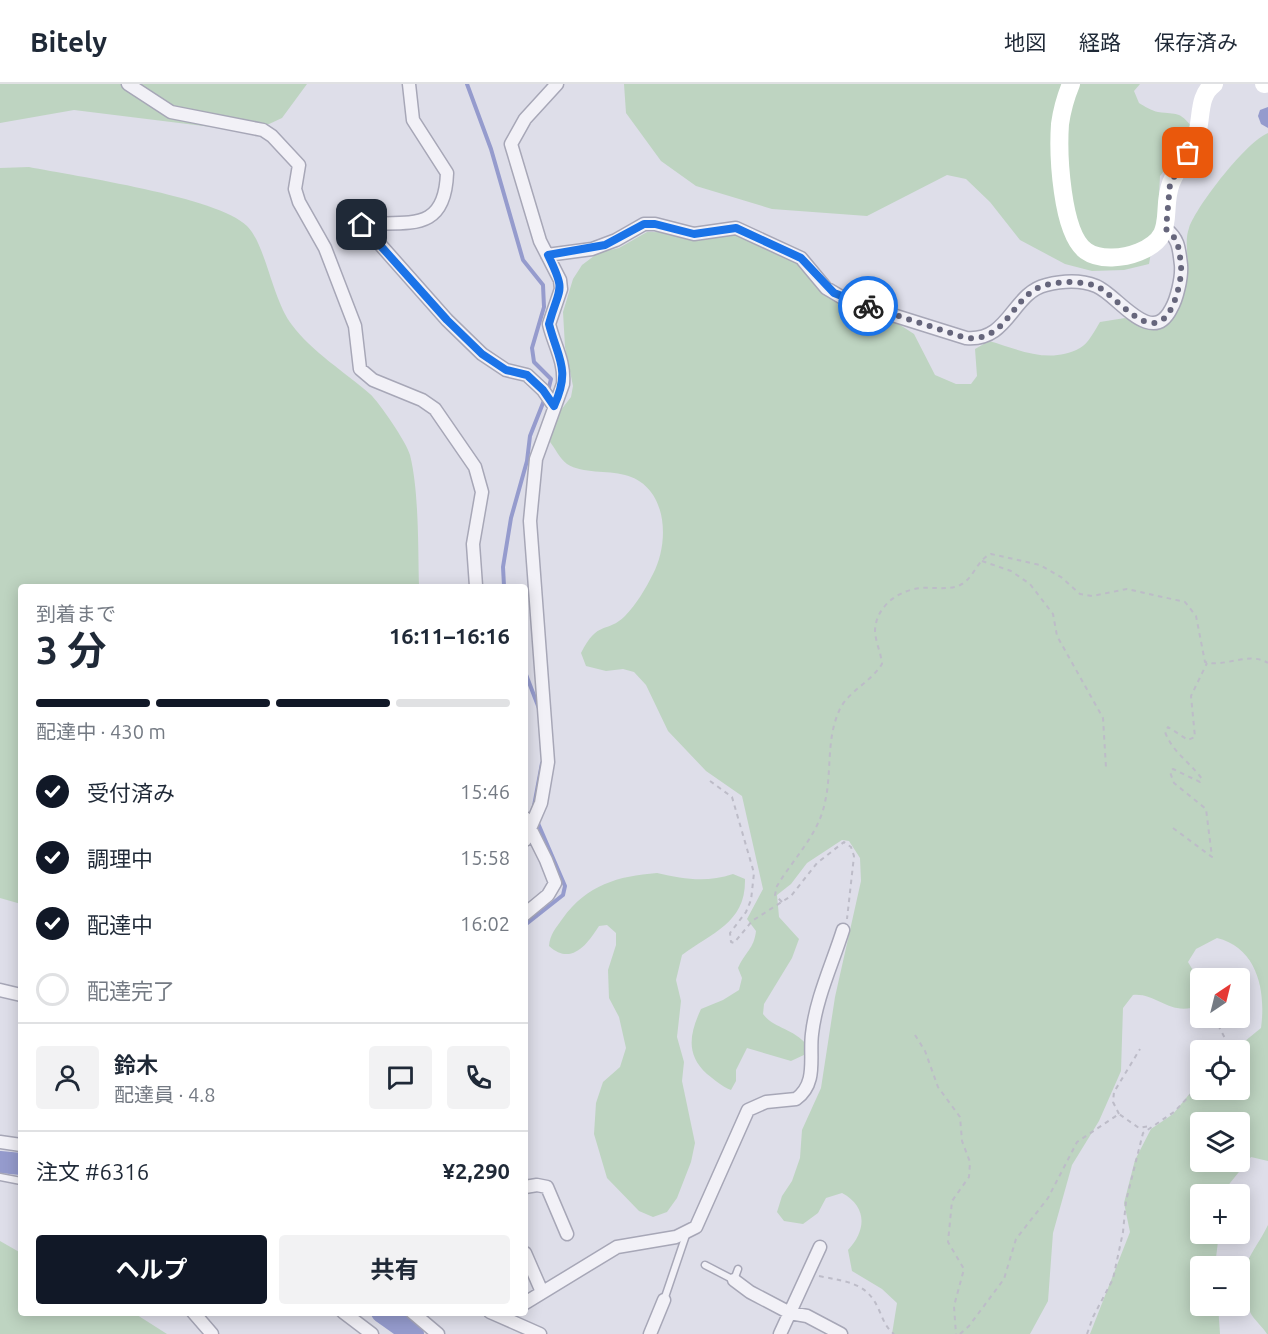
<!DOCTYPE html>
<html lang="ja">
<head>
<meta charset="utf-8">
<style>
	:root { --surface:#fff; --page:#f2f2f3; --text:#1f2937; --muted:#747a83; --line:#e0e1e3; --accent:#111827 }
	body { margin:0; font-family:Ubuntu,"Noto Sans JP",sans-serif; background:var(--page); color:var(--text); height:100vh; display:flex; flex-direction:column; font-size:22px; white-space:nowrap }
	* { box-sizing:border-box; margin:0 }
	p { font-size:20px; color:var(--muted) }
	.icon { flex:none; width:33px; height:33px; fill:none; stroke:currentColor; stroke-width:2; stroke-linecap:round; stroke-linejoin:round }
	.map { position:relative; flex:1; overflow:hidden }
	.side { position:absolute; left:18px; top:500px; width:510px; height:732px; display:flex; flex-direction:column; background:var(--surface); border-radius:6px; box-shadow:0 3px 15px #0003 }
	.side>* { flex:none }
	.needle { width:39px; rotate:35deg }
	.controls { position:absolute; left:1190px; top:884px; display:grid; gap:12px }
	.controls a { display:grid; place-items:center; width:60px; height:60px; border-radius:6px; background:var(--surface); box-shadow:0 3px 15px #0003; font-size:30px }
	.pin { position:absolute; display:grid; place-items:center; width:51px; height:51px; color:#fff; margin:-26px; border-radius:12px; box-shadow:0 3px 9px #0006 }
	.courier { position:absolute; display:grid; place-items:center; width:60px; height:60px; margin:-30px; border:4px solid #1a73e8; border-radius:50%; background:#fff; color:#222; box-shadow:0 2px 8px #0007 }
	.head em { font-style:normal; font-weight:700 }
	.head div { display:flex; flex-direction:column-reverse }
	.head { display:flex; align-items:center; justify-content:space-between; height:102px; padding:0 18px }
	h1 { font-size:39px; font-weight:700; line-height:45px }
	.bar { display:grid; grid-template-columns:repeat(4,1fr); gap:9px 6px; align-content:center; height:72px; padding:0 18px }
	.bar i { height:8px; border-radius:4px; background:var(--line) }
	.bar .current { background:var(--accent) }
	.bar p { grid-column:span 4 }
	.line { display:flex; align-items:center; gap:15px; padding:0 18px; border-top:2px solid var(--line) }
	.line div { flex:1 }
	.round { display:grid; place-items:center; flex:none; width:63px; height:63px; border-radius:6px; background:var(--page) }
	ol { padding:0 18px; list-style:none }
	li { display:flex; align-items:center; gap:18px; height:66px }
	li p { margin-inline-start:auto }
	li .icon { padding:6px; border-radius:50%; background:var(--accent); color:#fff; stroke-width:4 }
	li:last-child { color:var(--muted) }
	li i { width:33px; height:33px; border:3px solid var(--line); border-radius:50% }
	.primary-button { display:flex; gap:12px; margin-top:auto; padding:12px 18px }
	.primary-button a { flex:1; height:69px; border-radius:6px; background:var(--accent); color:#fff; font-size:24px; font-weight:700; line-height:69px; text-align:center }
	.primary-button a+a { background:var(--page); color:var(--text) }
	header { display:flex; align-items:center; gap:36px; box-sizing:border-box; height:84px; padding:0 30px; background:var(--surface); border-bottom:2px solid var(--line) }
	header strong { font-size:28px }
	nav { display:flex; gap:33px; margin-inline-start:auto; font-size:21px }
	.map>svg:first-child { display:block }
</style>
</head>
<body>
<header>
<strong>Bitely</strong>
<nav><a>地図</a><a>経路</a><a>保存済み</a></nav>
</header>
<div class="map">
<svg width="1268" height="1250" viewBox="0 0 1268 1250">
	<rect width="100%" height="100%" fill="#dedee9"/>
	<path fill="#bed4c1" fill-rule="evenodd" d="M0,0H307L282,34L252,48L74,26L0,39Z
		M624,0H1140L1134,7L1139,19C1144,22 1152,27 1158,28C1178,31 1178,26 1193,44L1186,59L1160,92L1158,129L1149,180L1124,186L1092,187L1065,180L1020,156L990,118L966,95L947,91L867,132L772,125L696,102L661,77L626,29Z
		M1268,49V1077L1251,1073L1226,1104L1225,1110H1200V1149H1219L1215,1182H1200V1221H1218L1220,1250H1090L1130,1148L1124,1119L1135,1076L1151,1045L1173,1030L1200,997V1005H1239V966H1234L1261,944C1266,908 1258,864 1217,854L1196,865L1188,878L1197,893L1199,912L1191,924C1168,929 1155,909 1133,911L1123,924L1121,987L1099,1037L1072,1081L1053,1149L1048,1217L1030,1250H892L897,1219L882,1205L852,1187L848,1166C866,1147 868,1123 842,1109L826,1114L818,1129L803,1140L784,1137L777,1128L782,1112L792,1097L800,1074L802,1046L821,1004L835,913L861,797L860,774L849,757L842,756L807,779L791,800L777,811L779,833L799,855L792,874L764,920L763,930C774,945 792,943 808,962L806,970L791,977L747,964L736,986V997L731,1006C721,1002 715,996 707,990C685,970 690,949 701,925L723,916L739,906L742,894L738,884C745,868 754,865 756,847L747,835L763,805L742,712L706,687L668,647L646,601L634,588L623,585L606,587L586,582L581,569C598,535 607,550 625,532C636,521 646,504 653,490C670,458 668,402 625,391C607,386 583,390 567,380C560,375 555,364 550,358L557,331L571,313L573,302L565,263L563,228L573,195L582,181L598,169L619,164L647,148L736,149L794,176L810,192L891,235L914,250L935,291L956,300H971L977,292L975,265L989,257C1018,265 1049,281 1080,264C1088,260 1095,246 1100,238L1125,234L1141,241L1175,225C1179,212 1185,198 1187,185C1189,171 1184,158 1189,144C1197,121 1247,57 1268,49ZM1200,1038H1239V1077H1200Z
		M29,83C74,92 219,113 247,142C266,161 272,215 292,241C311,267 346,289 370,310C379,318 407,359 410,371C419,407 418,464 419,502H21V820L0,814V84Z
		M657,789C684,795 706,799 733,790L745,795C746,839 712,848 682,871L676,896L681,917L677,953L684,978L682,997L695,1059L691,1078L677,1114L667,1128L653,1133L639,1127L607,1094L594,1050L596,1019L603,998L620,983L626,964L619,933L609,914L608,886L616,861V849L607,841L599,842C587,861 571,882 549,862C550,850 556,844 563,834C587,801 618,792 657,789Z
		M1268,1141V1250H1267C1262,1242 1254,1236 1250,1228C1229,1190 1253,1172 1268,1141Z
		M0,1157L21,1169V1228L134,1229L167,1250H0Z"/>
	<path fill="#959bcd" d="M1268,23V44L1261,40L1258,32L1260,26Z"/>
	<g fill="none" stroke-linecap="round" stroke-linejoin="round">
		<path stroke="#959bcd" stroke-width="4" d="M467,0L491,65L523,176L543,201L544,223L532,264L534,278L551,295L548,307
			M504,502L503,483L511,434L527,377L530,352L545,314
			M525,588L540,627
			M533,727L542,679
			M525,841L563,811L565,802L537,737"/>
		<path stroke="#959bcd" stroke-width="22" d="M0,1078L21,1080
			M382,1228L413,1250"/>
		<g stroke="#a7a7b7" stroke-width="9">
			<path id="lane" d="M0,1093L21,1097
				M705,1181L734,1196L738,1185
				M664,1216L687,1148"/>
		</g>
		<g stroke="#a7a7b7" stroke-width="15">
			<path id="street" d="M128,0L171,28L263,46L272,52L299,81L295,105L299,118L325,164L355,242L360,285L373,296L422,316L435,325L475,383L482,408L473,460L476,502
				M409,0L413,36L447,89C445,150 408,137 362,140L447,236L482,270L506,286L527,291L543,306L554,322
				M547,171L592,165L616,156L644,140H655L694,150L736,144L801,174L826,204L848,217L966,254C1009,258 1012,209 1046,201C1062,197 1081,196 1096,202C1117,210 1151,264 1171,225C1177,215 1182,193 1181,181C1179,165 1179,155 1166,145
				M525,734L546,776L555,799L548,811L525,830
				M525,756L541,719L548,678L530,437L536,375L563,300C565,277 554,261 549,240L561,205L560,196L540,157L511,60L525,35L557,0
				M0,906L21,911
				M0,1058L21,1061
				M525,1103L537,1101L547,1103L567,1150
				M525,1169L542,1208
				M734,1196L750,1208L790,1229L807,1232L841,1250
				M525,1219L617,1163L676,1153L696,1143L748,1026L766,1018L796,1015C818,999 809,973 812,950C816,914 832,881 843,846
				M193,1228L212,1250
				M343,1228L372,1250
				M412,1228L438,1250
				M490,1228L540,1250
				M650,1250L664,1216
				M780,1250L820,1163"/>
		</g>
		<path stroke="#bdbcc8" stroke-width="2" stroke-dasharray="4.5 4.5" stroke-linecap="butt" d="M982,477L1011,487L1030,500L1053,530L1057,552L1103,634L1106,684
			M710,697L732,713L754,789L751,816L746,828L730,849L731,858L734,859L752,837L791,812L817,779L844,758L851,763L854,772L847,835
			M1173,744L1212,773L1206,725L1174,699L1170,688L1173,685L1200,698L1202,695C1190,678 1173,669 1165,648L1168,643L1188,656L1195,653L1191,612L1207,579
			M782,818L775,811L777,802C793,775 819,750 825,718C832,688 826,656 839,627C847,608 871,598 882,580C881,569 876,559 875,548C875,523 898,506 921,504C933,503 946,506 958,502C974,496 976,476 991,470L1040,481L1061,493L1080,510L1092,512L1127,505L1185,518L1196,532L1205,578C1224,584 1249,567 1268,579
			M1214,933L1231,966
			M915,951L925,967L938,1003L960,1033L962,1057L970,1078L969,1093L952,1117L948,1158L964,1185L954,1222L956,1250
			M1119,1030L1113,1018L1114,1008L1140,965
			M819,1192C847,1198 867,1198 879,1226C883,1235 886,1244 894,1250
			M960,1250L969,1242L1004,1195L1016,1155L1048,1114L1077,1058L1119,1030L1139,1044L1150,1042
			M1087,1250L1093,1233L1113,1195L1123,1148L1126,1117L1143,1049L1174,1028L1200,1001"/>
		<use href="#lane" stroke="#f2f1f7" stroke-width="6"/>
		<use href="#street" stroke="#f2f1f7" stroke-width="12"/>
		<path stroke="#fff" stroke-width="18" d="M1071,0C1066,12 1062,26 1060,40C1058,69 1061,149 1086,167C1100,177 1124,174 1139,168C1178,152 1160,128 1171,99C1178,82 1191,68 1197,50C1202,33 1198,11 1214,0
			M1264,0H1265"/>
	</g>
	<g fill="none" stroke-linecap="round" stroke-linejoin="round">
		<path stroke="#66667c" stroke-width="6" stroke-dasharray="0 10.8" d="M868,222L966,254C1009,258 1012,209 1046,201C1062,197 1081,197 1096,202C1116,210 1151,264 1171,225C1177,214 1182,193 1181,181C1179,165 1179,155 1166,145L1170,100L1188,69"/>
		<path stroke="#1a73e8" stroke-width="8" d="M362,141L447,236L482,270L506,286L527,291L543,306L554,322C571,285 558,275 549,240C559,202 567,210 548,171L605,161L644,140H655L694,150L736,144L801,174L834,209L868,222"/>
	</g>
</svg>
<div class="controls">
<a><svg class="needle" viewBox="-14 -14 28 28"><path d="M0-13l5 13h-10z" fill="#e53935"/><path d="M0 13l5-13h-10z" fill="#747a83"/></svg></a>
<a><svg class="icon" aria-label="locate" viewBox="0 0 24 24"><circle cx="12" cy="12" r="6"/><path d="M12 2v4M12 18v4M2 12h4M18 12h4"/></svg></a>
<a><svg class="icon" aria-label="layers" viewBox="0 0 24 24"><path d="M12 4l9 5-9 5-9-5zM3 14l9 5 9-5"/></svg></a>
<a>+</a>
<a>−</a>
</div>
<div class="pin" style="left:1188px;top:69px;background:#ea580c"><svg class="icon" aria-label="bag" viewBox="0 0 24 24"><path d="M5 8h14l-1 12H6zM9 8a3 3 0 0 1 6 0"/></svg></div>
<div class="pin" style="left:362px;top:141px;background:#1f2937"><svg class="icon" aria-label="home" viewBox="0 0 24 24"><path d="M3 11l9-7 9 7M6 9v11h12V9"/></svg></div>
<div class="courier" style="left:868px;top:222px"><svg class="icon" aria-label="bike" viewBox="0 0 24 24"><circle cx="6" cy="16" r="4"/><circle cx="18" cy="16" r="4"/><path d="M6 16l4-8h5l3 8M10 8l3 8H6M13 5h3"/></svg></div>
<section class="side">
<div class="head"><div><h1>3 分</h1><p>到着まで</p></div><em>16:11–16:16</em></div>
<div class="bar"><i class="current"></i><i class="current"></i><i class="current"></i><i></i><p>配達中 · 430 m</p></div>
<ol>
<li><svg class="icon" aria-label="check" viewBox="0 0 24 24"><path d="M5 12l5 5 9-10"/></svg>受付済み<p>15:46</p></li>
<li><svg class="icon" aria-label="check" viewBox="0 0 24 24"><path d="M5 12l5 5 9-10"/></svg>調理中<p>15:58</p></li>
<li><svg class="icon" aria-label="check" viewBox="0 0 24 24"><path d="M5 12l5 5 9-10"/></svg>配達中<p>16:02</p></li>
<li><i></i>配達完了</li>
</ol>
<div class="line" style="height:108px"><a class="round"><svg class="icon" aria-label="person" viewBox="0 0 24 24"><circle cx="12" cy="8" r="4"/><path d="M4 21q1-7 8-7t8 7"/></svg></a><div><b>鈴木</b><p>配達員 · 4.8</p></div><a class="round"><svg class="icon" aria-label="chat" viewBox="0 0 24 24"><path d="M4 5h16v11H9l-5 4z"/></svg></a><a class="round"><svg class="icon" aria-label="phone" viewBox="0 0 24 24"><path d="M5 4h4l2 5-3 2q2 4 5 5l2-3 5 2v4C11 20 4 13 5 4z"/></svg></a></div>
<div class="line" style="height:78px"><div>注文 #6316</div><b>¥2,290</b></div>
<div class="primary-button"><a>ヘルプ</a><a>共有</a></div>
</section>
</div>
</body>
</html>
